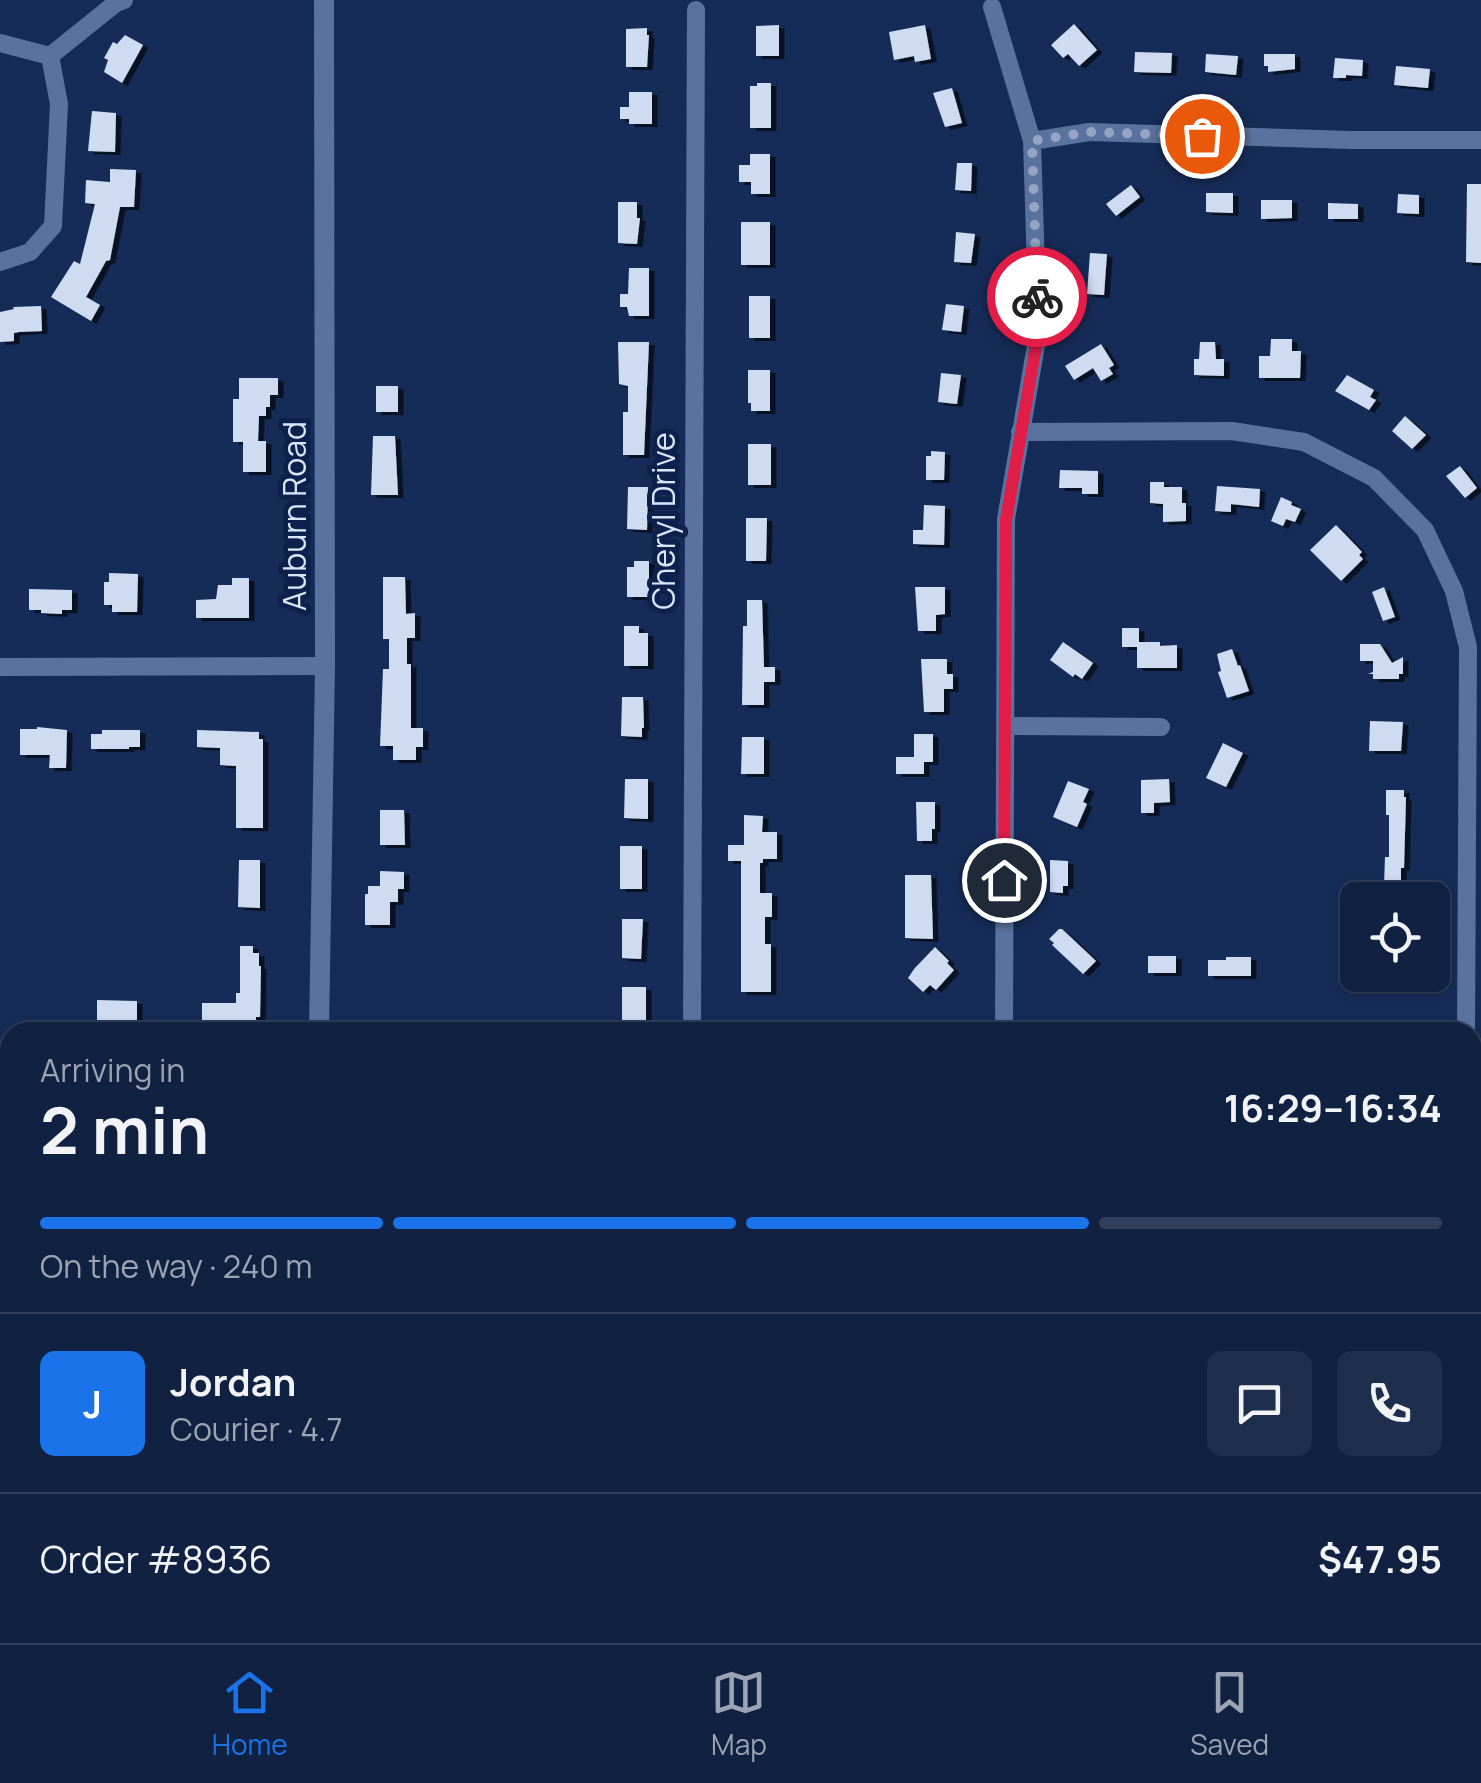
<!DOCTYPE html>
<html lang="en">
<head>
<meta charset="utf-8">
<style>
	:root { --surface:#102142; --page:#1e2e4d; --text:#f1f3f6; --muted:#9ca3b2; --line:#303e5b; --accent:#1a73e8 }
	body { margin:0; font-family:Manrope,sans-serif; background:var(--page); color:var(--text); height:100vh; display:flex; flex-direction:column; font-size:38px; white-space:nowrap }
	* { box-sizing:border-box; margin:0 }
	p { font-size:32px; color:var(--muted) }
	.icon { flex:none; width:55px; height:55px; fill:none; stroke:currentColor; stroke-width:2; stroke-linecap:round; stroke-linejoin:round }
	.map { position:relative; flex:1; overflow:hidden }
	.details { position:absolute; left:0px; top:1022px; width:1482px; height:622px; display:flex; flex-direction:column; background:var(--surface); border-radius:30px 30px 0 0; box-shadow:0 2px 8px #0004,0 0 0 2px var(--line) }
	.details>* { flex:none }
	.tools { position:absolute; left:1340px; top:882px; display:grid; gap:20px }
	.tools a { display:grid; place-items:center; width:110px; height:110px; border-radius:15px; background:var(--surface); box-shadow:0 2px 8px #0004,0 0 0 2px var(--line); font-size:50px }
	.pin { position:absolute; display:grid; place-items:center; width:85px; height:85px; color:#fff; margin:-42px; border:5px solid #fff; border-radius:50%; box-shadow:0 2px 10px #0007 }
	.courier { position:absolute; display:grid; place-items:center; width:100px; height:100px; margin:-50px; border:8px solid #e11d48; border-radius:50%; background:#fff; color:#222; box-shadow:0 2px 12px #0007 }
	.head em { font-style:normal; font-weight:700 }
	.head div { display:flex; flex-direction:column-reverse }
	.head { display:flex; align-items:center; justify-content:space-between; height:170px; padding:0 40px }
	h1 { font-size:65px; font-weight:700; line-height:75px }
	.bar { display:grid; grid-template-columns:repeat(4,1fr); gap:15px 10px; align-content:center; height:120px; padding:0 40px }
	.bar i { height:12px; border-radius:8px; background:var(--line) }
	.bar .current { background:var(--accent) }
	.bar p { grid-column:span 4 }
	.line { display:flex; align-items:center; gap:25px; padding:0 40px; border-top:2px solid var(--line) }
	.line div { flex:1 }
	.round { display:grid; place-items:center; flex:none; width:105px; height:105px; border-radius:15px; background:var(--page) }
	.tab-bar { display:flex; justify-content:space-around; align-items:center; height:140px; border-top:2px solid var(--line); background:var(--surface); font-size:28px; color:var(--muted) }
	.tab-bar a { display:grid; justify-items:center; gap:5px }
	.tab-bar .current { color:var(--accent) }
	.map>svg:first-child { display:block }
</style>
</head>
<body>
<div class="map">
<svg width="1481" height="1643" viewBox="0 0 1481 1643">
	<defs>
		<filter id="shadow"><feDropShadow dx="5.5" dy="3" stdDeviation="0" flood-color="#0009"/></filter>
	</defs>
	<rect width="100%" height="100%" fill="#162c58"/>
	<path fill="#cedbf1" filter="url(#shadow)" d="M1074,24L1097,50L1079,66L1068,54L1063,58L1051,45Z
		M779,25V56H756V26Z
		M925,25L931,59L915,62L914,56L894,60L889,32Z
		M647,28V35H649L647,67H626V29Z
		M125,35L143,45L122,83L104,72L108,60L104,58L113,42L117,44Z
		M1135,52L1172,53L1171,73L1134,72Z
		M1206,54L1238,56L1236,75L1205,72Z
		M1264,54H1295V69L1268,72V66H1264Z
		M1335,58L1363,60L1362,76L1346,75V78H1333Z
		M1396,66L1430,69L1428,88L1394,85Z
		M757,83H771V128H750V86H757Z
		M952,88L962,123L945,127L933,93Z
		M629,92H652V124H629V119H620V107H629Z
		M92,111L116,113L115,152L88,151Z
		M750,154H770V194H751V182H739V165H750Z
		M957,163H972L971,191L955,190Z
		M110,169L136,170L134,207H120L110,260L106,261L86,297L100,305L91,321L51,297L74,261L80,264L95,204L85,203L86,180L110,182Z
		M1467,184H1481V263L1466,262Z
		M1131,185L1140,197L1116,216L1106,204Z
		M1206,193H1233V213L1206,212Z
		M1398,194L1419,195V214L1397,213Z
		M1261,200H1292V218L1261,219Z
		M618,202H637V218H640L637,244L618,243Z
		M1328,203L1358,204V219H1328Z
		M741,222H770V265H741Z
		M956,232L975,234L971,263L954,262Z
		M1090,253L1107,254L1104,295L1087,294Z
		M629,268H649V316H629L627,307H620V294H628Z
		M749,296H770V338H749Z
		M946,304L964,306L961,332L942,330Z
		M41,306L42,331L19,332L14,333V341L0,342V312L14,309L13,307Z
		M1271,339H1292V351H1301L1300,378H1259V356H1270Z
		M618,342H649L644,455H623V412H628V386L619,384Z
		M1200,342H1215L1216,359H1224V376L1194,375V359H1199Z
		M1101,344L1114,365L1109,368L1113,374L1101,381L1093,368L1074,380L1065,366Z
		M748,370H770V411H751V403H748Z
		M941,373L961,375L957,404L938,402Z
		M1347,375L1374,390L1370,397L1376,400L1369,410L1335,391Z
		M239,378H278V395H270V407H266V416H259L258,441H266V472H243V442H233V399H239Z
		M376,386H398V412H376Z
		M1405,416L1426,435L1412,449L1392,431Z
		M373,436H395L398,495H371Z
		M748,444H771V485H748Z
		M931,451L945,452L944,480H926V456H931Z
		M1460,466L1477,488L1465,498L1446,476Z
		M1060,470L1098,471V494H1082V488H1059Z
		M1150,482H1164V487H1182V503H1186V521L1163,522V504L1150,503Z
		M1217,486L1260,489L1259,507L1231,504V512L1215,511Z
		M628,487H648L647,530L627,529Z
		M1281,497L1292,502L1291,505L1301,509L1295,522L1286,519L1283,526L1271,521Z
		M924,505L945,506L944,545L913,544V530H923Z
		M746,518H767L766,561H746Z
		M1336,525L1362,552L1359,555L1363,559L1341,581L1310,550Z
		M634,561H649V597H627V567H634Z
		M109,573L138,574L137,612H112V605H104V582H109Z
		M383,577H405L406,614L415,613V638H407V664H411V728H423V747H416V760H393V746H380L383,669H389V639H383Z
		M232,578H249V618H196V600L216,599L218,585H232Z
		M915,587H945V614L936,615V631H918Z
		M1384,587L1395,617L1383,621L1372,592Z
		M29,589L72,590V610H62V614L41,613V610H29Z
		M747,600H762L764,667H775V682H764V705H742L743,626H747Z
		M624,626H639V633H648V666H624Z
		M1122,628H1139V642H1160V646L1177,645V668H1137V647H1122Z
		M1063,642L1093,663L1082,679L1075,674L1073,677L1050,660Z
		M1360,644H1380L1392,663L1403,657V674H1399V679H1373V674H1368L1373,672V661H1360Z
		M1232,649L1238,666L1240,665L1249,691L1227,698L1218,672L1221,671L1217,654Z
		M921,659H947V674H953V689H944V712H924Z
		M622,697H643L644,728H642V737L621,736Z
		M1370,721L1403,722L1401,751H1369Z
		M37,727L67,730L66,768H49L50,755H20V729H37Z
		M102,730H140V747H129V749H91V734H102Z
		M197,730L259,732V739H263V828H236V766L220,765V748L197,747Z
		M914,734H933V762H924V774H896V757H914Z
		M742,737H764V774H741Z
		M1223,743L1243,753L1226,787L1206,778Z
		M625,779H648V819L624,818Z
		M1169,779L1170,802L1154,803V813H1141V780Z
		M1068,781L1089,789L1083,802L1087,804L1077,827L1053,817Z
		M1386,790H1404V797H1406L1404,868H1401V884L1399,885H1384L1385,857H1389V815H1386Z
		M916,802H935V829H932V841H917Z
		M380,810H404L405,845H380Z
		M744,815L763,816L762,832H777V859H763V863H760V893H772V917H765V944H771V992H741V861H728V845H744Z
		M620,846H642V889H620Z
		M239,860H260V908L238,907Z
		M1050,860L1068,861V886H1063V893L1050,892Z
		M380,871L404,872V889H398V902H390V925H365V894H368V886H380Z
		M905,875H931L933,939L905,938Z
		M622,919H643L641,959L622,958Z
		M1059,929H1062L1096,961L1083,974L1052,945L1054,943L1049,939Z
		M240,946H253V953H259V966H261L260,1017H256V1025H202V1003H236V993H240Z
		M935,947L949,961L947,963L954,970L936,990L930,985L923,992L908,978L914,969Z
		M1148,956H1176V973H1148Z
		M1226,957H1251V976H1208V960H1226Z
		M622,987H646V1030H622Z
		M97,1000L137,1001V1021L97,1020Z"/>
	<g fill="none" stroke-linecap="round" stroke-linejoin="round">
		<path stroke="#5a729e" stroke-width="18" d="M992,7L1032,141L1038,334L1006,519L1004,1032
			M0,43L50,56L116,3L124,0
			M1032,141L1089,132L1351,140H1481
			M0,262L30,252L53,226L59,104L50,56
			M1020,432L1232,431L1304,442L1374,478L1425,530L1454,591L1468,647L1466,1032
			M0,667L325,666
			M1005,726L1161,727
			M692,1031L832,1032
			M692,1032L696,10
			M0,1081H10
			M705,1635V1643
			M1074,1635V1643"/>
		<path stroke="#5a729e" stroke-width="20" d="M319,1032L325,666L324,0
			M319,1635V1643"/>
	</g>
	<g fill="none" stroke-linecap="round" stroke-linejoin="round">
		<path stroke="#94a4c2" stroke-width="10" stroke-dasharray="0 18" d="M1037,297L1032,141L1089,132L1202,136"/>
		<path stroke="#e11d48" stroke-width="12" d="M1004,880L1006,520L1038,334L1037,297"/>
	</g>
	<g text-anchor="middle" stroke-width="10" stroke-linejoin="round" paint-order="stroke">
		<g font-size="32" fill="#d8e5fb" stroke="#0c224c">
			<text transform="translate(295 516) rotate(-90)" y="11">Auburn Road</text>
			<text transform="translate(664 521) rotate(-90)" y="11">Cheryl Drive</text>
		</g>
	</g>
</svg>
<div class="tools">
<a><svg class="icon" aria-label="locate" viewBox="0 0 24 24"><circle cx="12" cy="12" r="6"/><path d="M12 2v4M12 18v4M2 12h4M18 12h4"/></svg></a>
</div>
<div class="pin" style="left:1202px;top:136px;background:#ea580c"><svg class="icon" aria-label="bag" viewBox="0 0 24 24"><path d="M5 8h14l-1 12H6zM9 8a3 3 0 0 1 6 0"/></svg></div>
<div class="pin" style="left:1004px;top:880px;background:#1f2937"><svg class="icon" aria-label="home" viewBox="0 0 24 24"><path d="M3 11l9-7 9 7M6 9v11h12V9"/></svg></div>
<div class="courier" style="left:1037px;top:297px"><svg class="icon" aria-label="bike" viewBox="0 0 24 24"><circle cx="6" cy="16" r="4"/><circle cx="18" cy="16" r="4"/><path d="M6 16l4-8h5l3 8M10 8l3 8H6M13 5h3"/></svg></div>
<section class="details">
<div class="head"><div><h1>2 min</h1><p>Arriving in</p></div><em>16:29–16:34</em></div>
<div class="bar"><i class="current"></i><i class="current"></i><i class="current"></i><i></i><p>On the way · 240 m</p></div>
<div class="line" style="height:180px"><b class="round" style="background:var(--accent);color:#fff">J</b><div><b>Jordan</b><p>Courier · 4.7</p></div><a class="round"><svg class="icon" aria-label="chat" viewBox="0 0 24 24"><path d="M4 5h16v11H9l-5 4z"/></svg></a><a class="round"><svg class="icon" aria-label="phone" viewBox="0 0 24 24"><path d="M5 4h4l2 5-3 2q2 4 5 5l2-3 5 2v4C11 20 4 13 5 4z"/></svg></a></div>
<div class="line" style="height:130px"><div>Order #8936</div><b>$47.95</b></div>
</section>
</div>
<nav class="tab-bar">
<a class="current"><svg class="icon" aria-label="home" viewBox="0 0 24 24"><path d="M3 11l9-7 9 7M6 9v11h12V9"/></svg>Home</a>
<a><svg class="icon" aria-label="map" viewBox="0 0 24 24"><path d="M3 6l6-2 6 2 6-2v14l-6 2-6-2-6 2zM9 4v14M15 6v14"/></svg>Map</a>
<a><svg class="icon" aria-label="saved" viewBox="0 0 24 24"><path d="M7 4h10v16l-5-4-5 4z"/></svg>Saved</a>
</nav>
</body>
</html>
